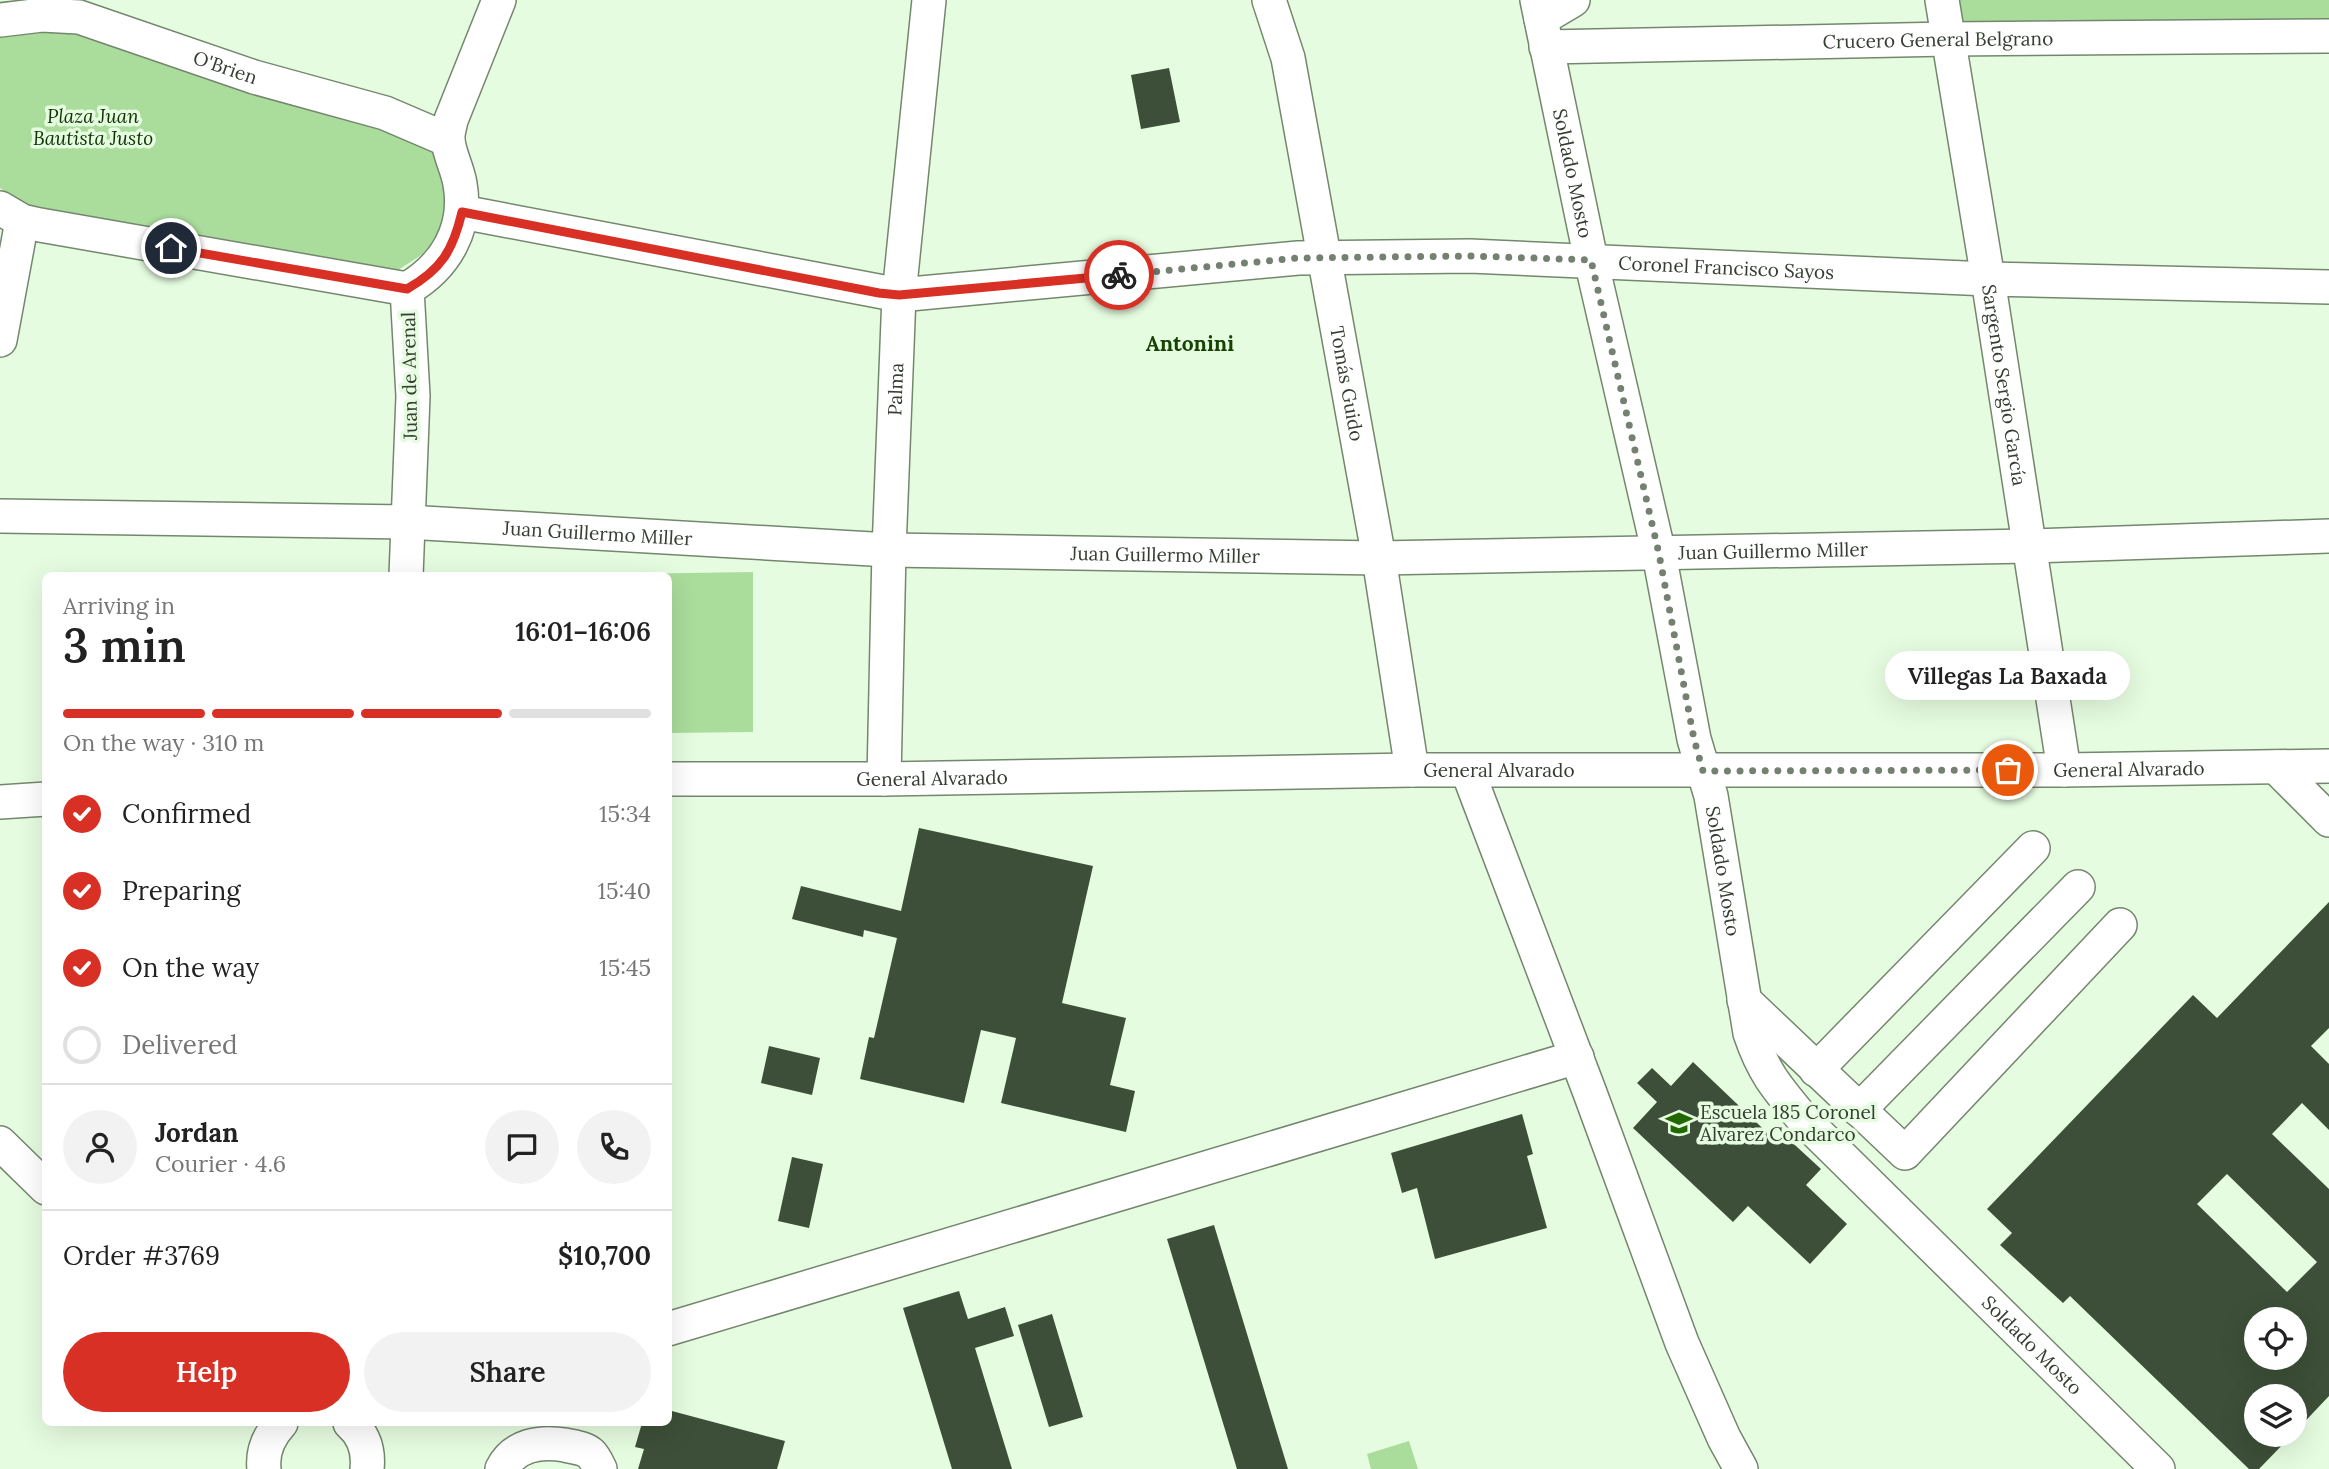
<!DOCTYPE html>
<html lang="en">
<head>
<meta charset="utf-8">
<style>
	:root { --surface:#fff; --page:#f2f2f2; --text:#222; --muted:#767676; --line:#e0e0e0; --accent:#d93025 }
	body { margin:0; font-family:Lora,serif; background:var(--page); color:var(--text); height:100vh; display:flex; flex-direction:column; font-size:26px; white-space:nowrap }
	* { box-sizing:border-box; margin:0 }
	p { font-size:23px; color:var(--muted) }
	.icon { flex:none; width:38px; height:38px; fill:none; stroke:currentColor; stroke-width:2; stroke-linecap:round; stroke-linejoin:round }
	.map { position:relative; flex:1; overflow:hidden }
	.side { position:absolute; left:42px; top:572px; width:630px; height:854px; display:flex; flex-direction:column; background:var(--surface); border-radius:10px; box-shadow:0 7px 28px #0002 }
	.side>* { flex:none }
	.controls { position:absolute; left:2244px; top:1307px; display:grid; gap:14px }
	.controls a { display:grid; place-items:center; width:63px; height:63px; border-radius:50%; background:var(--surface); box-shadow:0 7px 28px #0002; font-size:35px }
	.pin { position:absolute; display:grid; place-items:center; width:60px; height:60px; color:#fff; margin:-30px; border:4px solid #fff; border-radius:50%; box-shadow:0 2px 7px #0007 }
	.courier { position:absolute; display:grid; place-items:center; width:70px; height:70px; margin:-35px; border:5px solid #d93025; border-radius:50%; background:#fff; color:#222; box-shadow:0 2px 9px #0007 }
	.bubble { position:absolute; height:49px; border-radius:24px; background:var(--surface); box-shadow:0 7px 28px #0002; font-size:23px; font-weight:600; line-height:49px; text-align:center }
	.summary em { font-style:normal; font-weight:600 }
	.summary div { display:flex; flex-direction:column-reverse }
	.summary { display:flex; align-items:center; justify-content:space-between; height:119px; padding:0 21px }
	h1 { font-size:46px; font-weight:600; line-height:52px }
	.bar { display:grid; grid-template-columns:repeat(4,1fr); gap:10px 7px; align-content:center; height:84px; padding:0 21px }
	.bar i { height:9px; border-radius:5px; background:var(--line) }
	.bar .selected { background:var(--accent) }
	.bar p { grid-column:span 4 }
	.line { display:flex; align-items:center; gap:18px; padding:0 21px; border-top:2px solid var(--line) }
	.line div { flex:1 }
	.round { display:grid; place-items:center; flex:none; width:74px; height:74px; border-radius:37px; background:var(--page) }
	ol { padding:0 21px; list-style:none }
	li { display:flex; align-items:center; gap:21px; height:77px }
	li p { margin-inline-start:auto }
	li .icon { padding:7px; border-radius:50%; background:var(--accent); color:#fff; stroke-width:4 }
	li:last-child { color:var(--muted) }
	li i { width:38px; height:38px; border:4px solid var(--line); border-radius:50% }
	.primary-button { display:flex; gap:14px; margin-top:auto; padding:14px 21px }
	.primary-button a { flex:1; height:80px; border-radius:42px; background:var(--accent); color:#fff; font-size:28px; font-weight:600; line-height:80px; text-align:center }
	.primary-button a+a { background:var(--page); color:var(--text) }
	.map>svg:first-child { display:block }
</style>
</head>
<body>
<div class="map">
<svg width="2329" height="1469" viewBox="0 0 2329 1469">
	<rect width="100%" height="100%" fill="#e6fce0"/>
	<path fill="#aadc9c" d="M1942,0H2329V36L1948,39Z
		M0,29H76L360,122L434,149L444,170V210L441,232L426,252L395,272L39,209L15,199L0,188Z
		M753,572V732L669,733L668,576H485Z
		M1409,1441L1418,1469H1371L1367,1454Z"/>
	<path fill="#3d4f38" fill-rule="evenodd" d="M1169,68L1180,122L1141,129L1131,75Z
		M919,828L1093,866L1062,1003L1126,1018L1110,1085L1135,1091L1126,1132L1001,1103L1016,1038L981,1030L964,1103L860,1079L869,1037L874,1038L897,938L864,930L863,937L792,919L801,886L901,911Z
		M2329,902V1028L2311,1046L2329,1064V1130L2302,1103L2272,1134L2329,1189V1396L2294,1433V1396H2256V1435H2292L2259,1469H2249L2070,1296L2063,1303L2000,1245L2012,1233L1987,1209L2193,995L2217,1018ZM2227,1174L2317,1262L2287,1292L2197,1204ZM2256,1320H2294V1358H2256Z
		M769,1046L820,1058L812,1095L761,1083Z
		M1693,1062L1777,1142L1784,1135L1821,1169L1806,1185L1847,1224L1810,1264L1748,1206L1733,1222L1633,1128L1657,1102L1637,1083L1652,1068L1671,1086Z
		M1522,1114L1533,1154L1527,1156L1547,1228L1435,1259L1417,1188L1402,1193L1391,1153Z
		M792,1157L823,1164L809,1228L778,1221Z
		M1214,1225L1288,1469H1237L1167,1239Z
		M959,1291L968,1319L1005,1307L1014,1336L975,1348L1012,1469H952L903,1308Z
		M1052,1314L1083,1417L1049,1427L1018,1325Z
		M668,1410L785,1441L777,1469H638L644,1449L635,1447L642,1423H668Z"/>
	<g fill="none" stroke-linecap="round" stroke-linejoin="round">
		<g stroke="#74876e" stroke-width="36">
			<g id="minor">
				<path id="s1" d="M1269,0L1288,58L1379,558L1412,770"/>
				<path id="s2" d="M1537,0L1591,260L1659,554L1694,739L1711,796L1750,1033C1763,1072 1777,1088 1803,1119L2158,1469"/>
				<path id="s3" d="M1942,0L1988,279L2064,770"/>
				<path d="M1541,19L1573,0"/>
				<path id="s4" d="M0,20L42,15L79,17L254,77L385,113L448,140"/>
				<path id="s5" d="M1546,47L1948,39L2329,36"/>
				<path d="M0,208L22,221L40,225L407,289"/>
				<path id="s6" d="M462,212L899,295L1298,258L1470,256L1988,279L2329,287"/>
				<path d="M0,340L22,221"/>
				<path id="s7" d="M0,516L407,522L889,550L1379,558L2029,546L2329,536"/>
				<path d="M406,576L413,396L407,289C445,267 468,229 460,184C458,170 450,156 448,141C447,135 450,126 451,120L499,0"/>
				<path d="M2276,767L2329,820"/>
				<path d="M1468,772L1590,1093L1682,1343L1724,1438L1741,1469"/>
				<path id="s8" d="M668,779H884L1412,770H2064L2329,766"/>
				<path id="s9" d="M884,779L889,550L899,295L929,0"/>
				<path d="M0,802L46,799"/>
				<path d="M1744,1000L1905,1153L2120,925"/>
				<path d="M1816,1070L2033,848"/>
				<path d="M1859,1110L2078,887"/>
				<path d="M0,1143L46,1188"/>
				<path d="M668,1329L1577,1057"/>
				<path d="M350,1423C364,1435 369,1451 367,1469"/>
				<path d="M264,1469C262,1451 269,1436 281,1423"/>
				<path d="M502,1469C514,1445 540,1441 565,1445C573,1447 585,1448 591,1454C595,1458 598,1465 600,1469"/>
			</g>
		</g>
		<use href="#minor" stroke="#fff" stroke-width="33"/>
	</g>
	<g fill="none" stroke-linecap="round" stroke-linejoin="round">
		<path stroke="#748070" stroke-width="7" stroke-dasharray="0 12.6" d="M1119,275L1298,258L1470,256L1591,260L1659,554L1694,739L1703,771L2008,770"/>
		<path stroke="#d93025" stroke-width="9" d="M171,248L407,289C442,269 453,250 462,212L879,293L899,295L1119,275"/>
	</g>
	<defs>
		<g id="school-bare" transform="scale(2.1)"><path d="M0-5L7-2L0 1L-7-2ZM-4 1L0 2.5L4 1V4Q0 6-4 4Z" fill="#226700" stroke="#e6fce0" stroke-width="2.5" paint-order="stroke"/></g>
	</defs>
	<g fill-rule="evenodd">
		<use href="#school-bare" x="1679" y="1123"/>
	</g>
	<g text-anchor="middle" stroke-width="7" stroke-linejoin="round" paint-order="stroke">
		<g font-size="19" fill="#363e33" stroke="#e6fce0">
			<text dy="7" stroke="none"><textPath href="#s5" startOffset="392">Crucero General Belgrano</textPath></text>
			<text dy="7" stroke="none"><textPath href="#s4" startOffset="234">O'Brien</textPath></text>
			<text dy="7" stroke="none"><textPath href="#s2" startOffset="177">Soldado Mosto</textPath></text>
			<text dy="7" stroke="none"><textPath href="#s6" startOffset="1274">Coronel Francisco Sayos</textPath></text>
			<text transform="translate(409 376) rotate(-91)" y="7">Juan de Arenal</text>
			<text dy="7" stroke="none"><textPath href="#s1" startOffset="392">Tomás Guido</textPath></text>
			<text dy="7" stroke="none"><textPath href="#s3" startOffset="390">Sargento Sergio García</textPath></text>
			<text dy="7" stroke="none"><textPath href="#s9" startOffset="390">Palma</textPath></text>
			<text dy="7" stroke="none"><textPath href="#s7" startOffset="598">Juan Guillermo Miller</textPath></text>
			<text dy="7" stroke="none"><textPath href="#s7" startOffset="1774">Juan Guillermo Miller</textPath></text>
			<text dy="7" stroke="none"><textPath href="#s7" startOffset="1166">Juan Guillermo Miller</textPath></text>
			<text dy="7" stroke="none"><textPath href="#s8" startOffset="1461">General Alvarado</textPath></text>
			<text dy="7" stroke="none"><textPath href="#s8" startOffset="831">General Alvarado</textPath></text>
			<text dy="7" stroke="none"><textPath href="#s8" startOffset="264">General Alvarado</textPath></text>
			<text dy="7" stroke="none"><textPath href="#s2" startOffset="891">Soldado Mosto</textPath></text>
			<text dy="7" stroke="none"><textPath href="#s2" startOffset="1479">Soldado Mosto</textPath></text>
		</g>
		<g font-size="19" font-style="italic" fill="#0c3300" stroke="#e6fce0">
			<text x="93" y="123">Plaza Juan<tspan x="93" dy="22">Bautista Justo</tspan></text>
		</g>
		<g font-size="19" fill="#363e33" stroke="#e6fce0" text-anchor="start">
			<text x="1700" y="1119">Escuela 185 Coronel<tspan x="1700" dy="22">Alvarez Condarco</tspan></text>
		</g>
		<g font-size="21" font-weight="bold" fill="#164204" stroke="#e6fce0">
			<text x="1190" y="351">Antonini</text>
		</g>
	</g>
</svg>
<div class="controls">
<a><svg class="icon" aria-label="locate" viewBox="0 0 24 24"><circle cx="12" cy="12" r="6"/><path d="M12 2v4M12 18v4M2 12h4M18 12h4"/></svg></a>
<a><svg class="icon" aria-label="layers" viewBox="0 0 24 24"><path d="M12 4l9 5-9 5-9-5zM3 14l9 5 9-5"/></svg></a>
</div>
<div class="pin" style="left:2008px;top:770px;background:#ea580c"><svg class="icon" aria-label="bag" viewBox="0 0 24 24"><path d="M5 8h14l-1 12H6zM9 8a3 3 0 0 1 6 0"/></svg></div>
<div class="pin" style="left:171px;top:248px;background:#1f2937"><svg class="icon" aria-label="home" viewBox="0 0 24 24"><path d="M3 11l9-7 9 7M6 9v11h12V9"/></svg></div>
<div class="courier" style="left:1119px;top:275px"><svg class="icon" aria-label="bike" viewBox="0 0 24 24"><circle cx="6" cy="16" r="4"/><circle cx="18" cy="16" r="4"/><path d="M6 16l4-8h5l3 8M10 8l3 8H6M13 5h3"/></svg></div>
<div class="bubble" style="left:1885px;top:651px;width:245px">Villegas La Baxada</div>
<section class="side">
<div class="summary"><div><h1>3 min</h1><p>Arriving in</p></div><em>16:01–16:06</em></div>
<div class="bar"><i class="selected"></i><i class="selected"></i><i class="selected"></i><i></i><p>On the way · 310 m</p></div>
<ol>
<li><svg class="icon" aria-label="check" viewBox="0 0 24 24"><path d="M5 12l5 5 9-10"/></svg>Confirmed<p>15:34</p></li>
<li><svg class="icon" aria-label="check" viewBox="0 0 24 24"><path d="M5 12l5 5 9-10"/></svg>Preparing<p>15:40</p></li>
<li><svg class="icon" aria-label="check" viewBox="0 0 24 24"><path d="M5 12l5 5 9-10"/></svg>On the way<p>15:45</p></li>
<li><i></i>Delivered</li>
</ol>
<div class="line" style="height:126px"><a class="round"><svg class="icon" aria-label="person" viewBox="0 0 24 24"><circle cx="12" cy="8" r="4"/><path d="M4 21q1-7 8-7t8 7"/></svg></a><div><b>Jordan</b><p>Courier · 4.6</p></div><a class="round"><svg class="icon" aria-label="chat" viewBox="0 0 24 24"><path d="M4 5h16v11H9l-5 4z"/></svg></a><a class="round"><svg class="icon" aria-label="phone" viewBox="0 0 24 24"><path d="M5 4h4l2 5-3 2q2 4 5 5l2-3 5 2v4C11 20 4 13 5 4z"/></svg></a></div>
<div class="line" style="height:91px"><div>Order #3769</div><b>$10,700</b></div>
<div class="primary-button"><a>Help</a><a>Share</a></div>
</section>
</div>
</body>
</html>
